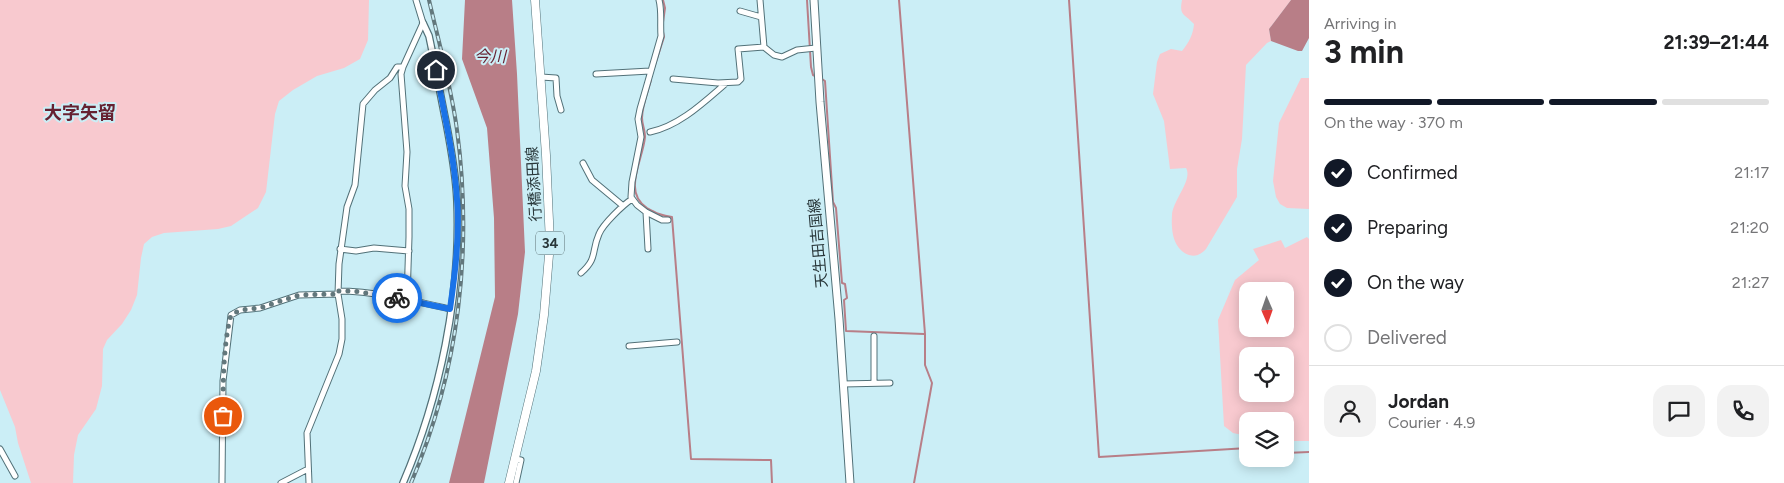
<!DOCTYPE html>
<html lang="en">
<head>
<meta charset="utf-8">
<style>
	:root { --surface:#fff; --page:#f2f2f2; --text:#202124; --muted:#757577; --line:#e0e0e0; --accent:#111827 }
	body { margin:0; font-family:Figtree,"Noto Sans JP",sans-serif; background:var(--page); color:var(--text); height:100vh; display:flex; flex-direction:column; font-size:19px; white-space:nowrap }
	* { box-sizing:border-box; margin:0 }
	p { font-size:16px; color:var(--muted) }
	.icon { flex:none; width:28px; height:28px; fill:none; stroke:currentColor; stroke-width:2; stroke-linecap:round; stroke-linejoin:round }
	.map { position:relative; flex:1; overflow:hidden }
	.panel { display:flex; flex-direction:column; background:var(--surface); width:475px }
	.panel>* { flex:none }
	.needle { width:32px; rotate:178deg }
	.controls { position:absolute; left:1239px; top:282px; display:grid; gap:10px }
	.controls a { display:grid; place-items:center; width:55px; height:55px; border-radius:10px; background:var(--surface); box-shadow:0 2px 12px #0003; font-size:25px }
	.pin { position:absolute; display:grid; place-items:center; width:42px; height:42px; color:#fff; margin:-21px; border:2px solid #fff; border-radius:50%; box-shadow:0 1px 5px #0007 }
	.courier { position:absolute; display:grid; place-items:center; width:50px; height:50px; margin:-25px; border:4px solid #1a73e8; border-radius:50%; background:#fff; color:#222; box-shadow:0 1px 6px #0007 }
	.head em { font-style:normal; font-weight:700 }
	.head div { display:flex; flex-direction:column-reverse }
	.head { display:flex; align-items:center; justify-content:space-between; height:85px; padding:0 15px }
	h1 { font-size:32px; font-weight:700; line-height:38px }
	.bar { display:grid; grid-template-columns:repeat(4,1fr); gap:8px 5px; align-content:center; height:60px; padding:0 15px }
	.bar i { height:6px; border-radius:4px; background:var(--line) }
	.bar .current { background:var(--accent) }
	.bar p { grid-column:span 4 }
	.line { display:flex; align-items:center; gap:12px; padding:0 15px; border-top:1px solid var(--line) }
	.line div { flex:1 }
	.round { display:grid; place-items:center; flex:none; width:52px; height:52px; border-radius:15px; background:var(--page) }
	ol { padding:0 15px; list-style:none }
	li { display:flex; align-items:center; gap:15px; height:55px }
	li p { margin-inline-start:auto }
	li .icon { padding:5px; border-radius:50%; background:var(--accent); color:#fff; stroke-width:4 }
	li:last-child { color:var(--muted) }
	li i { width:28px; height:28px; border:2px solid var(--line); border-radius:50% }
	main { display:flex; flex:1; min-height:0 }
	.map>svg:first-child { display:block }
</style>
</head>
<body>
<main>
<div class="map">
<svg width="1309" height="483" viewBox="0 0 1309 483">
	<rect width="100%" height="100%" fill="#cbeef6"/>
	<path fill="#f8c9cf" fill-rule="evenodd" d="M0,0H369L368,40L360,59L344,68L317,76L293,90L279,101L275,114L266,192L258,208L231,226L218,229L164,233L152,237L144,244L141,258L137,295L131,310L122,324L107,340L103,349L102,386L96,409L78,435L74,455L73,483H31L18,443L15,427L0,390Z
		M1182,0H1291L1269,29L1271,41L1267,43L1246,65L1242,139L1237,169V197L1206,249C1201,254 1197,257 1189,255C1173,249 1171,231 1172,215C1173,200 1193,180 1186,168L1170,169L1164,121L1153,94L1157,62L1160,54L1171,49L1182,51C1189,42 1193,35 1194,24C1184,13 1179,16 1182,0Z
		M1301,78H1309V209L1287,208L1280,204L1276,197L1273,181L1279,123Z
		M1307,237L1309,239V441H1285V421H1248L1247,436L1233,433L1224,426L1218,320L1235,280L1259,260L1253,249L1281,240L1285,248ZM1285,291V329H1248V291ZM1285,356V394H1248V356Z"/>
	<path fill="#b87e87" d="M465,0H512L517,74L525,252L518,314L484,483H449L495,297L494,218L487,128L462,59Z
		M1291,0H1309V38L1302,51H1298L1271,41L1269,29Z"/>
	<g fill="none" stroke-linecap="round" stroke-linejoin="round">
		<path stroke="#b87e87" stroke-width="2" d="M807,0L811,67L813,75L817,77
			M899,0L925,334V365L932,383L914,483
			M1069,0L1099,457L1248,448
			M663,22L665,8L663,0
			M654,68L664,37L663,32
			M822,79L825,81L833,202L836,208L842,283L845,284L847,298L844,300L846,331L924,334
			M651,80C648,91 642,106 642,118C642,124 645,130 645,137C643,160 622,192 647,208C656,213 662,216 672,217L691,459L771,460L772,483
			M1285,453L1309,452"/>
		<g stroke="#527178" stroke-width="7">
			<path id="minor" d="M659,0C662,11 660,24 661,36L640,109L638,119L641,137L632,182L631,197L637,205L646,212L662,220H668
				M760,0L764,47
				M740,11L761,17
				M596,74L650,71
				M541,77L556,78L557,96L561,110
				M673,79L718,83L738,82L741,79L738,49L764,47L774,55L782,57L797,50L816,48
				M650,132C679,126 703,103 725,84
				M583,163L592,180L622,205
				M646,212L648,249
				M340,249L356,251L374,248L409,251
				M581,273C598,258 591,252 599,234C603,224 623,205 632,199
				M338,291C374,291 415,301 450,309
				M407,299L409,237V209L405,186L407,152L401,74L403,67L423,23L416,0
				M629,346L677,342
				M874,383V336
				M843,384L890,383
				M0,449L15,476
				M515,459L521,460L516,483
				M222,483L223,381L231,315L240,310L260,308L299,295L338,294
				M281,483L308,469
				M309,483L307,433L339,354L342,339V319L338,294L339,264L347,207L355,185L363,104L375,90L390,78L397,67H403"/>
		</g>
		<g stroke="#527178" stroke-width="8">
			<path id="tertiary" d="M403,483C440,397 461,295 457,201C456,174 451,148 446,122C440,93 435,64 429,36L423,23"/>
		</g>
		<g stroke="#527178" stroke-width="9">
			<path id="secondary" d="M814,0L820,102L839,319L850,483"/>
		</g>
		<g stroke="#527178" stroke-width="9">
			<path id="primary" d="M509,483L536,371L544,315L550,243L546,155L535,0"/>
		</g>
		<use href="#minor" stroke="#fff" stroke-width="5"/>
		<use href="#tertiary" stroke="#fff" stroke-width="5.5"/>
		<use href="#secondary" stroke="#fff" stroke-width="7"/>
		<use href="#primary" stroke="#fff" stroke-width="8"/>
		<g stroke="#63787d" stroke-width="4">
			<path id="rail" d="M411,483C459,371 473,250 457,130C451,86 439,43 429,0"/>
		</g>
		<use href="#rail" stroke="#cbeef6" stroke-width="2" stroke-dasharray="5.5" stroke-linecap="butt"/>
	</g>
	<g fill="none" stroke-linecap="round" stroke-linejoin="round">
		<path stroke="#62777c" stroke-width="5" stroke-dasharray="0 9" d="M223,416C223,386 223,344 231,315L240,310L260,308L299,295L338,294V291H353L397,298"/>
		<path stroke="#1a73e8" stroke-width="6" d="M397,298L450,309C455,274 460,234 457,199C454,155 444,113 436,70"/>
	</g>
	<g text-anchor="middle" stroke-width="4" stroke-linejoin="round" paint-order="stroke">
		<rect fill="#cbeef6" stroke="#5a6e72" stroke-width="1" x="536" y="231.5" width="28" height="23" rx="4"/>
		<g font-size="14" font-weight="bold" fill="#29373a">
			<text x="550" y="248">34</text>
		</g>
		<g font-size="15" fill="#29373a" stroke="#cbeef6">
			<text transform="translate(534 184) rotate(-93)" y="5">行橋添田線</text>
			<text transform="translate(818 243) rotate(-95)" y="5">天生田吉国線</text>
		</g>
		<g font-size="16" font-style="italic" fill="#651e2f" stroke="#cbeef6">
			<text x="490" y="62">今川</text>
		</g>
		<g font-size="18" font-weight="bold" fill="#662131" stroke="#cbeef6">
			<text x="80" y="119">大字矢留</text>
		</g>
	</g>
</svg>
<div class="controls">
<a><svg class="needle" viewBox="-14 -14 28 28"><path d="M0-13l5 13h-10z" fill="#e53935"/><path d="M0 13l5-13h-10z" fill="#757577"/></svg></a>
<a><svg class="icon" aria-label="locate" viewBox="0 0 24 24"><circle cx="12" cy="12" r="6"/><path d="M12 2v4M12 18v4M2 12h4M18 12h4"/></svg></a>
<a><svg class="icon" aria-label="layers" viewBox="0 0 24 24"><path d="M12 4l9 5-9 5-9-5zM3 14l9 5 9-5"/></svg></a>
</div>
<div class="pin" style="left:223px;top:416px;background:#ea580c"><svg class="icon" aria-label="bag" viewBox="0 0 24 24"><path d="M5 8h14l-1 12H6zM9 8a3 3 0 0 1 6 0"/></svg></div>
<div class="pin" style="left:436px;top:70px;background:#1f2937"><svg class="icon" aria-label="home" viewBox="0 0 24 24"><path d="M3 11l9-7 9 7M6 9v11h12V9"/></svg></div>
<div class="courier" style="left:397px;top:298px"><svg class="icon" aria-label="bike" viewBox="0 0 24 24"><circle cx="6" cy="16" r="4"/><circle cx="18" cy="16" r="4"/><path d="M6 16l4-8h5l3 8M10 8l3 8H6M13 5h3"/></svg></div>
</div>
<section class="panel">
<div class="head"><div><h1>3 min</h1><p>Arriving in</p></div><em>21:39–21:44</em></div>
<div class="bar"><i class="current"></i><i class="current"></i><i class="current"></i><i></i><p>On the way · 370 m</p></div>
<ol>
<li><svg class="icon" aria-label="check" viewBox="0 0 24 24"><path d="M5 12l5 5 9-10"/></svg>Confirmed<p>21:17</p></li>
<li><svg class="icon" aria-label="check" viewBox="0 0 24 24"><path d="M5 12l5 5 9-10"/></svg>Preparing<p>21:20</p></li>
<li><svg class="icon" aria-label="check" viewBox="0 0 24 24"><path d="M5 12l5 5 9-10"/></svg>On the way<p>21:27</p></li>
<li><i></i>Delivered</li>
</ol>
<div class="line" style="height:90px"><a class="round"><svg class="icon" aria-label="person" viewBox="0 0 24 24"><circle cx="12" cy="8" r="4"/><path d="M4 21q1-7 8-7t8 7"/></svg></a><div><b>Jordan</b><p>Courier · 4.9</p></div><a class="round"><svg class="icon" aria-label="chat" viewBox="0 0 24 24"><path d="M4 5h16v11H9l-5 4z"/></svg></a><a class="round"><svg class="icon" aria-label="phone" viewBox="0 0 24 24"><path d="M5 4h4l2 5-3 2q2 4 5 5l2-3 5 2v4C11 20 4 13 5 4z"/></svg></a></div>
</section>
</main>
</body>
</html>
